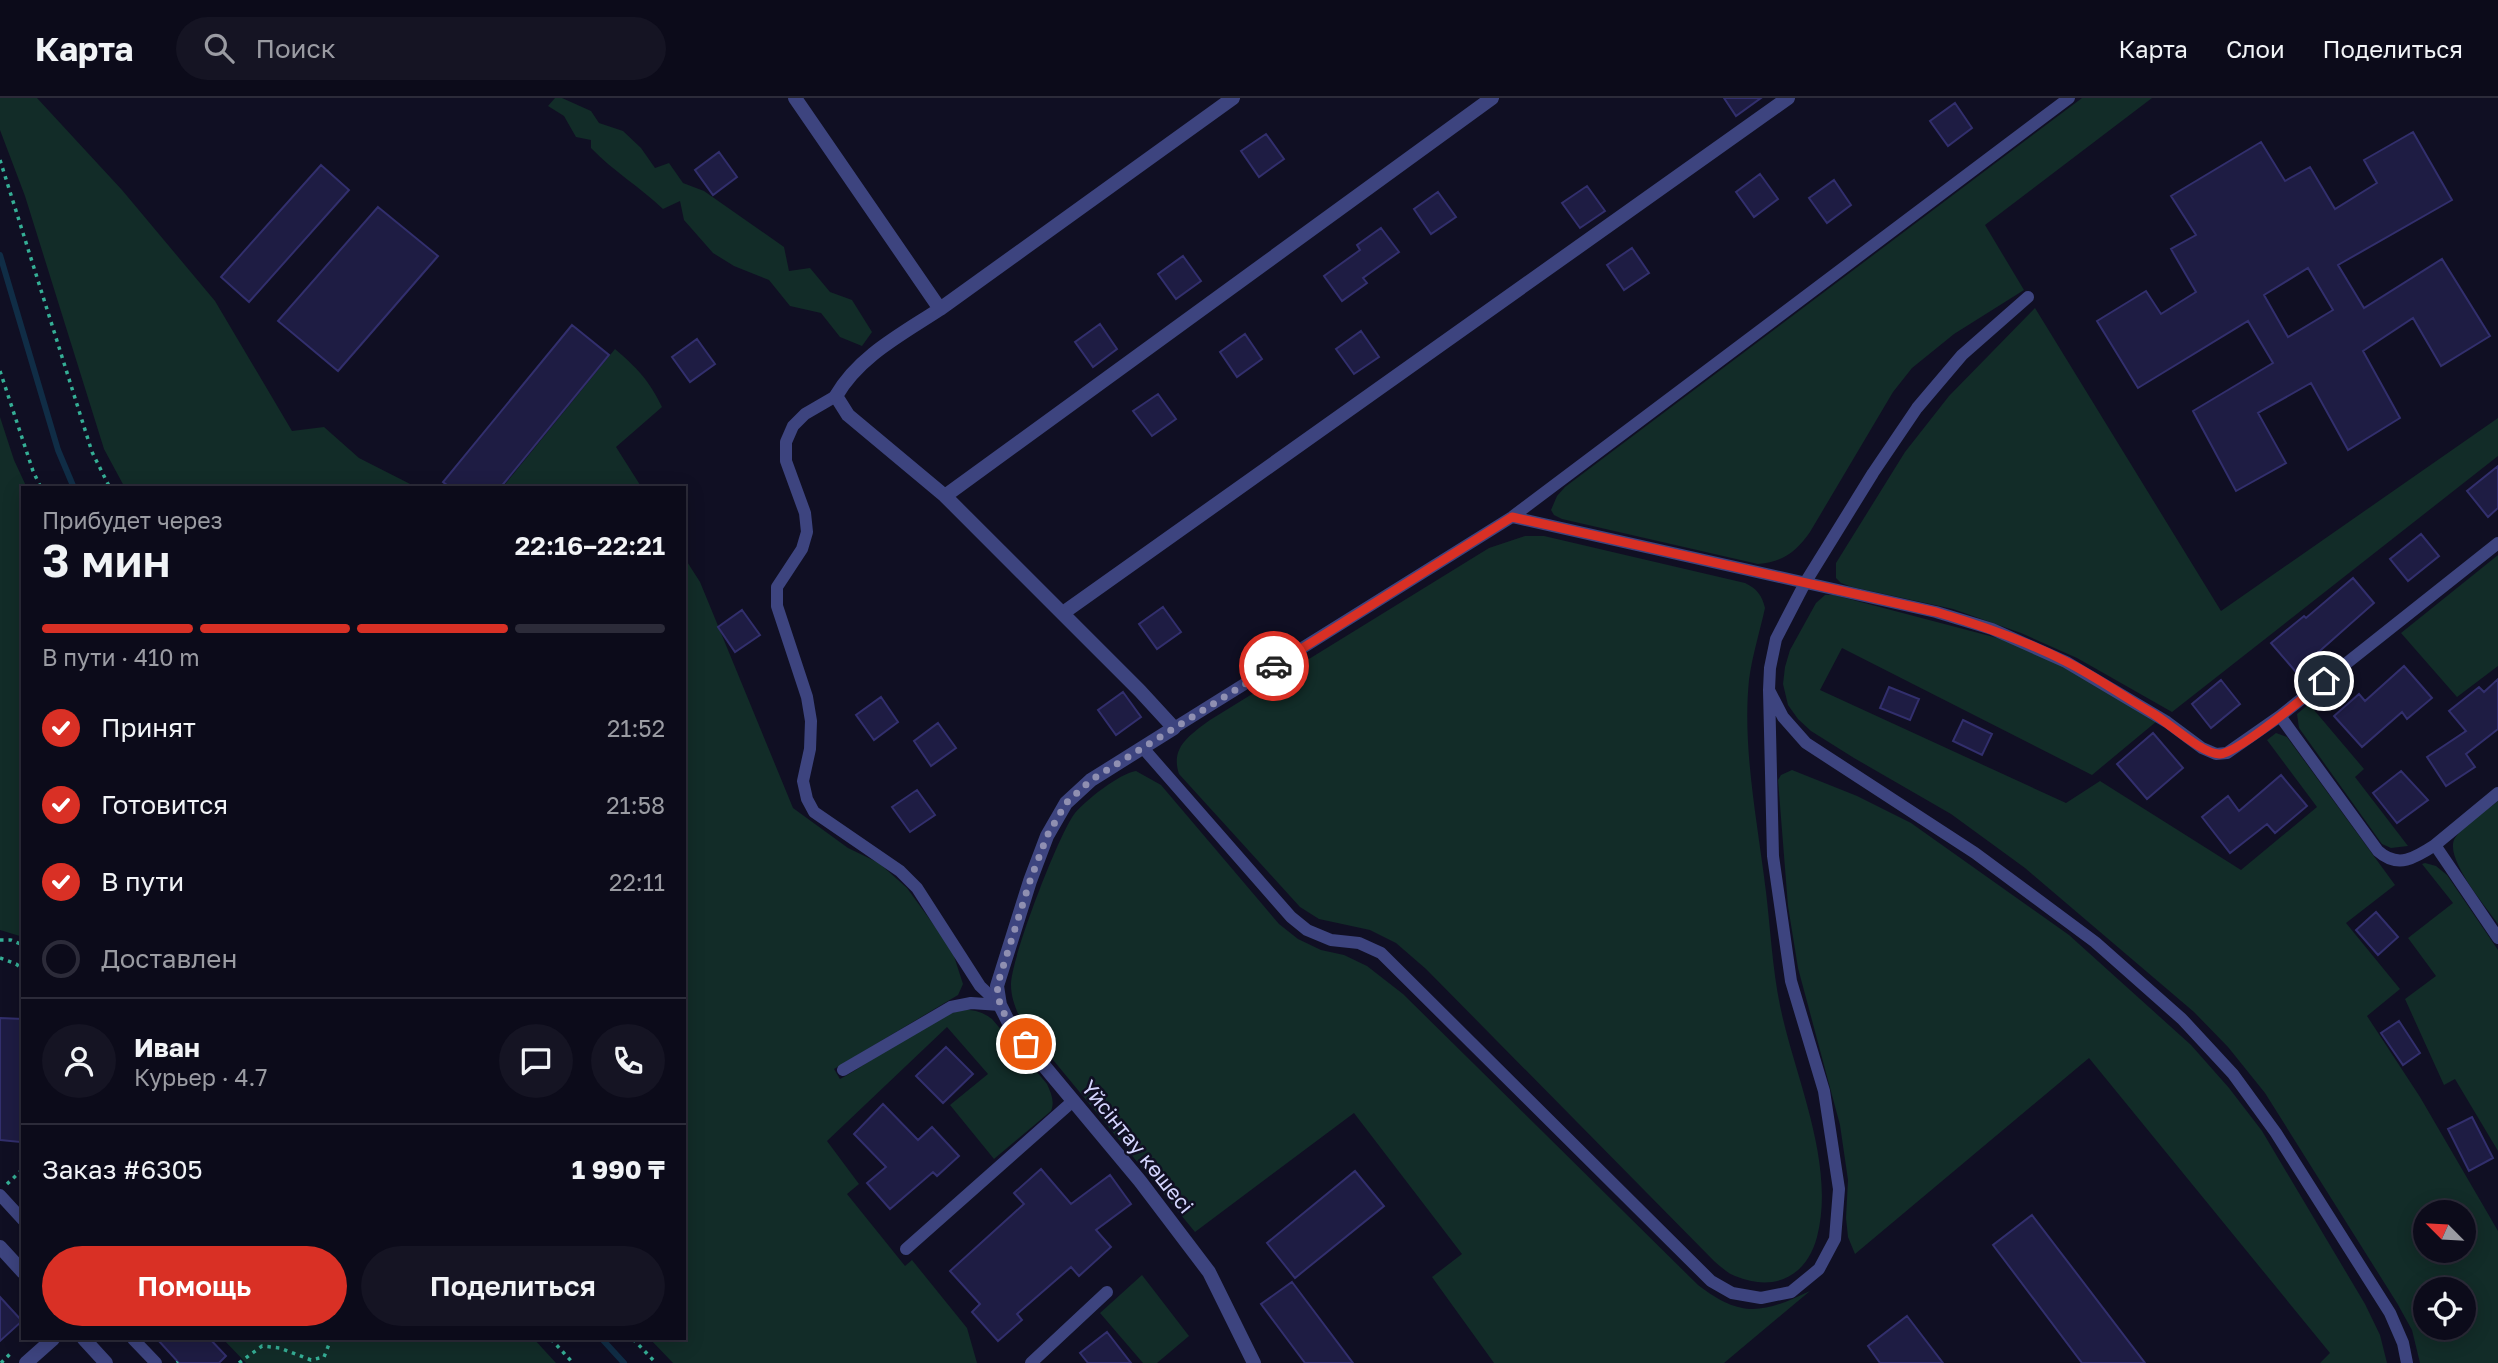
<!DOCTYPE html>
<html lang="ru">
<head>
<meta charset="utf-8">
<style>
	:root { --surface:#0c0b1a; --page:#151423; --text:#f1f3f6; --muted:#9a9ba2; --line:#2c2b39; --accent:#d93025 }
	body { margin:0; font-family:"Golos Text",sans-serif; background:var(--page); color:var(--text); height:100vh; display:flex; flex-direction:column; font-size:26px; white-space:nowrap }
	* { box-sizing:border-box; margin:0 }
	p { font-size:23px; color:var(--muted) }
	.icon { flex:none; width:38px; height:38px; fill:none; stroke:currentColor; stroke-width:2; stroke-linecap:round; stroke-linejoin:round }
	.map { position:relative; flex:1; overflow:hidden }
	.side { position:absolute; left:21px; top:388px; width:665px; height:854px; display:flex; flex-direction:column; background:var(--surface); border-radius:0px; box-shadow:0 4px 18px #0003,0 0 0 2px var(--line) }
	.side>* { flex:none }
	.needle { width:46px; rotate:294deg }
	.controls { position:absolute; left:2413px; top:1102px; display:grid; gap:14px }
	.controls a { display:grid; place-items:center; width:63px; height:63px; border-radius:50%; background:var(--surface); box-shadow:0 4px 18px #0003,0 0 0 2px var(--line); font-size:35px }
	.pin { position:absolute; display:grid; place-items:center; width:60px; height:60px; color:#fff; margin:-30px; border:4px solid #fff; border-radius:50%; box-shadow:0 2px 7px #0007 }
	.courier { position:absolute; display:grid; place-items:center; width:70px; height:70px; margin:-35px; border:5px solid #d93025; border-radius:50%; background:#fff; color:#222; box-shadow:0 2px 9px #0007 }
	.summary em { font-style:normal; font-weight:600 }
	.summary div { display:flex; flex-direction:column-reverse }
	.summary { display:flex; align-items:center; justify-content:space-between; height:119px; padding:0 21px }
	h1 { font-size:46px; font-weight:600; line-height:52px }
	.bar { display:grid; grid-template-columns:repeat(4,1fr); gap:10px 7px; align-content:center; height:84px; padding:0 21px }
	.bar i { height:9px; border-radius:5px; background:var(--line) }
	.bar .current { background:var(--accent) }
	.bar p { grid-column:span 4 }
	.line { display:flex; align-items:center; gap:18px; padding:0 21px; border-top:2px solid var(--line) }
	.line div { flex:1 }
	.round { display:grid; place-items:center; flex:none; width:74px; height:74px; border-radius:37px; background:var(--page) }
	ol { padding:0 21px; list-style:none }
	li { display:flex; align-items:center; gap:21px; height:77px }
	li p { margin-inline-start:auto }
	li .icon { padding:7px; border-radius:50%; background:var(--accent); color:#fff; stroke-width:4 }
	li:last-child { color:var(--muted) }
	li i { width:38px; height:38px; border:4px solid var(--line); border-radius:50% }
	.button { display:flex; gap:14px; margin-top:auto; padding:14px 21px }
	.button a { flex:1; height:80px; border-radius:42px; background:var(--accent); color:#fff; font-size:28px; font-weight:600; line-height:80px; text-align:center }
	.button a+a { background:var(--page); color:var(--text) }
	header { display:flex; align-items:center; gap:42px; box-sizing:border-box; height:98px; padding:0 35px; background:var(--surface); border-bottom:2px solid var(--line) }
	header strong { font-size:33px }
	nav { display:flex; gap:38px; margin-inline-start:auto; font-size:24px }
	.search { width:490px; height:63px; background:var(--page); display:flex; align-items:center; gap:18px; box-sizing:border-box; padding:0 24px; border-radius:38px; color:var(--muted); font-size:26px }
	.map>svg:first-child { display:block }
</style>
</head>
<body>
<header>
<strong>Карта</strong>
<div class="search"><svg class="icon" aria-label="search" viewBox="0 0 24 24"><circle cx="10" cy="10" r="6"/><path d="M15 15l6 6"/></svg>Поиск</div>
<nav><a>Карта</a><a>Слои</a><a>Поделиться</a></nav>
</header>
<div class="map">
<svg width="2498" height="1265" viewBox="0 0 2498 1265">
	<rect width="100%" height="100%" fill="#100f23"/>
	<path fill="#122c28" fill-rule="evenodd" d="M0,0H37L122,92L215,203L292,333L324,329L359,360L418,390H125L104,351L25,98L0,32Z
		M555,0H562L591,13L599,25L623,33L641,50L655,70L669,65L683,85L704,93L784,149L789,173L810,170L830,194L852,202L872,234L862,248L840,239L821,215L790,208L769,182L734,168L713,155L684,122L680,103L663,111C640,89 613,73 591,50V42L576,39L564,18L548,8Z
		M2082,0H2152L1985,127L2024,192L1954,236L1912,270L1893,294L1810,434C1796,454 1783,464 1758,466L1562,421L1554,417L1551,412L1557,398L1565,389Z
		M2035,210L2221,513L2498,320V358L2172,614L2077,560L2021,535L1953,511L1852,489L1841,485L1836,480V465L1905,354L1949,298Z
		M615,251C637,270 649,282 662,309L616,349L642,390H502Z
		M0,319L14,362L27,390H23V839L0,832Z
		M1525,438H1544L1745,485C1757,491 1762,497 1765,510C1760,533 1752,558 1749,582C1742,651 1758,726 1766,794C1771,836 1773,880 1783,921C1799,988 1835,1070 1817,1139C1806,1180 1773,1194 1735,1178C1727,1175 1720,1168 1714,1163L1426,871L1396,845L1370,832L1319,821L1300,809L1179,676C1170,649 1190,637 1210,622L1489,450Z
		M2498,457V568L2457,599L2401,535Z
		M684,459L700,484L793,710L848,750L879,765L907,790L952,852L963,886L958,897L834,971L840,981C870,966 936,913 966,912C976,912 984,915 992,921L1047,986C1051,995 1055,1003 1051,1013L994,1061L950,1007L988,976L947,929L827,1043L859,1086L847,1096L905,1168L912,1162L967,1230L977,1265H673L650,1241H684Z
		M1825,497H1834L2009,543L2070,571L2157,623L2092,677L1842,550L1820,592L2066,705L2100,683L2241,772L2317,709L2267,642L2276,635L2287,639L2395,787L2346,825L2400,891L2367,918L2420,999L2498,1133V1265H2420L2412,1232L2397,1205L2265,995L2228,949L2194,914L2025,770L1951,716L1854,660L1811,633L1798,621L1788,607L1783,586L1785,569L1790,552L1816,505ZM2426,1115H2464V1153H2426ZM2426,1192H2464V1230H2426Z
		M2309,606L2364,671L2355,679L2408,748L2391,750L2382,746L2299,630L2297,616Z
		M1792,672L1857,698L1911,725L2069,837L2191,947L2229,990L2262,1033L2365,1206L2380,1237L2387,1265H2320L2330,1255L2089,960L1855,1156L1848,1139L1846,1120L1848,1082L1840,1027L1798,870L1788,808L1778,682L1781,677Z
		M1136,673L1161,687L1279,826L1298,841L1321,852L1344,857L1367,868L1403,896L1698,1187C1741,1220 1762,1216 1810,1193L1724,1265H1494L1432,1179L1462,1156L1354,1015L1195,1134L1021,923C1016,911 1011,900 1011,887C1010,863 1059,735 1075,715C1087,701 1119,676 1136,673Z
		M2498,703V826C2486,809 2443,759 2455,740C2465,725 2485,714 2498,703Z
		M2425,765L2436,768L2447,777L2498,852V1053L2455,981L2444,987L2405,901L2436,878L2408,840L2453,805L2422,766Z
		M1142,1177L1189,1238L1157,1265H1143L1100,1215Z
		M223,1241H534L556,1265H246Z"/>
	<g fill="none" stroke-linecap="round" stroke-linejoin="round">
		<path stroke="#102d46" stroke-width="6" d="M0,157L58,352L74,390
			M602,1241L624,1265"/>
	</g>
	<path fill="#1e1c43" stroke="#322f6d" stroke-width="2" fill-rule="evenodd" d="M1724,0H1761L1736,18Z
		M1955,5L1972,30L1948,48L1930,23Z
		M2413,34L2452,102L2338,167L2364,210L2442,161L2490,238L2441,268L2413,220L2363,253L2400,320L2348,352L2311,285L2258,315L2286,365L2236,393L2193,313L2273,265L2248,223L2138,290L2097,223L2146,193L2161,216L2196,194L2171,151L2196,137L2171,98L2261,44L2285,83L2310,69L2335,111L2377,85L2364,62ZM2308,170L2333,212L2288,239L2264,197Z
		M1266,36L1284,61L1259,79L1241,53Z
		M719,54L737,79L713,97L695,72Z
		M321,67L349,92L249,204L221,179Z
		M1760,76L1778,101L1754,119L1736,94Z
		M1834,82L1851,107L1827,125L1809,100Z
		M1587,88L1605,113L1580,130L1562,105Z
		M1438,94L1456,119L1431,136L1414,111Z
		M378,109L438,158L338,273L278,223Z
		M1381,130L1399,154L1363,180L1367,185L1342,203L1324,178L1360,152L1357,147Z
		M1632,150L1649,175L1624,192L1607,167Z
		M1183,158L1201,183L1176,201L1158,176Z
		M1100,226L1117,251L1093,269L1075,244Z
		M572,227L609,257L500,390H451L443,384Z
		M1361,233L1379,259L1354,276L1336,251Z
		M1245,236L1262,261L1237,279L1220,254Z
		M697,241L715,266L690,284L672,259Z
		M1158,296L1176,321L1152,338L1133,313Z
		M2498,368V410L2488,419L2467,393Z
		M2421,436L2439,458L2408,483L2390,461Z
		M2353,480L2374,505L2296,574L2271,545L2304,518L2306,520Z
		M1163,509L1181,534L1157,551L1139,526Z
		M742,512L760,537L735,554L718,529Z
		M2404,568L2432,600L2407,621L2402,614L2362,649L2334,618L2359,596L2365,603Z
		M2498,581V631L2466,656L2475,669L2446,688L2427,659L2466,633L2449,613L2479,589L2484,594Z
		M2221,582L2240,606L2211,630L2192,606Z
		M1889,589L1919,601L1910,622L1880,610Z
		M1123,594L1141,619L1116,637L1098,612Z
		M881,599L898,624L874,642L856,617Z
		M1963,622L1992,636L1982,657L1953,643Z
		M938,625L956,650L931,668L914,643Z
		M2153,635L2183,670L2147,701L2117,666Z
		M2401,673L2428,702L2397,725L2373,695Z
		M2281,677L2307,708L2275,735L2267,726L2230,755L2202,719L2228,698L2239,713Z
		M917,692L935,717L910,734L892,709Z
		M2376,814L2398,839L2378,857L2356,832Z
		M0,920L23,921V1008L20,1044L0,1042Z
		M2399,923L2420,955L2403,967L2381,935Z
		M946,949L973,976L943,1005L916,978Z
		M883,1006L918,1042L932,1029L959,1058L937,1078L933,1074L890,1111L867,1085L886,1069L854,1036Z
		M2472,1019L2493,1060L2469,1073L2448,1031Z
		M1041,1071L1071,1106L1110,1077L1131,1106L1096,1132L1111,1149L1079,1178L1071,1169L1017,1216L1022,1222L998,1243L972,1214L980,1206L950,1173L1024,1106L1014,1095Z
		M1355,1073L1384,1108L1295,1180L1267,1145Z
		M2032,1117L2145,1265H2082L1993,1147Z
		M1292,1184L1353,1265H1305L1261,1206Z
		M0,1199L22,1223L0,1243Z
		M1907,1218L1943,1265H1880L1868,1248Z
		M1107,1234L1131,1265H1088L1080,1255Z
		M157,1241H210L226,1258L219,1265H179Z"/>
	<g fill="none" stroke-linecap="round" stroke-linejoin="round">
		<path stroke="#35af96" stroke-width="3.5" stroke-dasharray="3.5 5" stroke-linecap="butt" d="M0,62L92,354L110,390
			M0,273L33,373L41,390
			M0,842H11L23,847
			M0,860L16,866L23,871
			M22,1019H23
			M7,1086L23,1071
			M551,1241L573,1265
			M633,1241L656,1265
			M1,1265L12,1254
			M177,1265L178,1264
			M239,1265L262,1248L280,1250L311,1262L324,1259L331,1241"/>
		<path stroke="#3d447f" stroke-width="12" d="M2028,199L1962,257L1917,310L1873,375L1805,485L1776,541L1770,570L1769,592L1783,619L1806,645L1975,755L2095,844L2182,921L2233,976L2276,1035L2390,1215L2403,1245L2407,1265
			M836,298L805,316L793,328L786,344V363L805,415L807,434L802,451L777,489V508L807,599L811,623L810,651L803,683L807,701L814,714L900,773L917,790L980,888L1000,907L971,905L951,909L843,972
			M1512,419L1936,514L1992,531L2066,564L2167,624L2202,650L2216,656L2227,655L2280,618L2378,753C2398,771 2415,760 2435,747L2498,840
			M2280,618L2498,445
			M1174,630L1512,419L2069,0
			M1143,650L1291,819L1307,832L1331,842L1359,845L1381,855L1711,1183L1732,1195L1761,1200L1791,1194L1819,1171L1835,1141L1839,1091L1824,993L1791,883L1773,758L1769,592
			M2435,747L2498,695
			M0,1097L23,1122
			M906,1151L1073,1003
			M133,1241L156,1265
			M1031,1265L1107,1194"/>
		<path stroke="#3d447f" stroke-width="14" d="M795,0L940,211C902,236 859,258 836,298L848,317L945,398
			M940,211L1233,0
			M1063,515L1788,0
			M0,1149L23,1174
			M84,1241L106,1265
			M26,1265L53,1241
			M1254,1265L1209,1174L1140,1083L1010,927L1000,907L997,888L1030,783L1047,738L1066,705L1091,682L1174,630L1140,593L945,398L1492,0"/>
	</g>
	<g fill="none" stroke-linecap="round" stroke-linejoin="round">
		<path stroke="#8f8fb1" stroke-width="7" stroke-dasharray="0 12.6" d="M1026,946L1010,927L1000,907L997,888L1030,783L1047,738L1066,705L1091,682L1274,568"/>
		<path stroke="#d93025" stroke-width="9" d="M1274,568L1512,419L1936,514C1980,527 2024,542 2065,563C2095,578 2123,598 2152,615C2168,624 2203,657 2220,656C2238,655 2306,598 2324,583"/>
	</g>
	<g text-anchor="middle" stroke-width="5" stroke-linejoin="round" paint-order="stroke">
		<g font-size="21" fill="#d3d4fd" stroke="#100f23">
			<text transform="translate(1137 1049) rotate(51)" y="7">Үйсінтау көшесі</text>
		</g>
	</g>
</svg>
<div class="controls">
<a><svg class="needle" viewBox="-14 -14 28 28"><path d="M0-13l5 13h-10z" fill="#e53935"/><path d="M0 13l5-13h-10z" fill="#9a9ba2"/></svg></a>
<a><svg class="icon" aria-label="locate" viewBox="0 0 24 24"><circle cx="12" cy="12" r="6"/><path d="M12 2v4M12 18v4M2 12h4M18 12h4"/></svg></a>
</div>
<div class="pin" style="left:1026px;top:946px;background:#ea580c"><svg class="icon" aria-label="bag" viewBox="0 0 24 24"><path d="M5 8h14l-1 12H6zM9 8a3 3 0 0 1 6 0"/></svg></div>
<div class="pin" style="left:2324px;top:583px;background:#1f2937"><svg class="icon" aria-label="home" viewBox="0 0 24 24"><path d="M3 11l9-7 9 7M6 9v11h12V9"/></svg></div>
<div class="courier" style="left:1274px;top:568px"><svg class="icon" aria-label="car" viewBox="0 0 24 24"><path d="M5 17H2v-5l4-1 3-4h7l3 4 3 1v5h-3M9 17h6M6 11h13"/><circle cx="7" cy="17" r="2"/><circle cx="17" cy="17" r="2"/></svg></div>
<section class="side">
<div class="summary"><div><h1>3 мин</h1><p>Прибудет через</p></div><em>22:16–22:21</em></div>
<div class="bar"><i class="current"></i><i class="current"></i><i class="current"></i><i></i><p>В пути · 410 m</p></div>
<ol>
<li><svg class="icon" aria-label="check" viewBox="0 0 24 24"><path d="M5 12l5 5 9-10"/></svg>Принят<p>21:52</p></li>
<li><svg class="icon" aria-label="check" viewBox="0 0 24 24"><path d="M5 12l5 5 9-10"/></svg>Готовится<p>21:58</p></li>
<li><svg class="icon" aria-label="check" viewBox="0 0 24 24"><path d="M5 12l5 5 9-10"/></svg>В пути<p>22:11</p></li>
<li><i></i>Доставлен</li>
</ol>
<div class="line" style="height:126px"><a class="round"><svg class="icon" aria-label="person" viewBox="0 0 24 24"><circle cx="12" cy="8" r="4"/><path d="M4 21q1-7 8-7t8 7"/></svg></a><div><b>Иван</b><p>Курьер · 4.7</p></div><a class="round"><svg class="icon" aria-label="chat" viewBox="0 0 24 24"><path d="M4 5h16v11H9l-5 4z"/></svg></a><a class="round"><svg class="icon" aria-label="phone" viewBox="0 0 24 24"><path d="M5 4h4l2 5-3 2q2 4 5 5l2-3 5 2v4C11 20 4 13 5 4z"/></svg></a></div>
<div class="line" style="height:91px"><div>Заказ #6305</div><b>1 990 ₸</b></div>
<div class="button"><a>Помощь</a><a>Поделиться</a></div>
</section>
</div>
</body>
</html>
